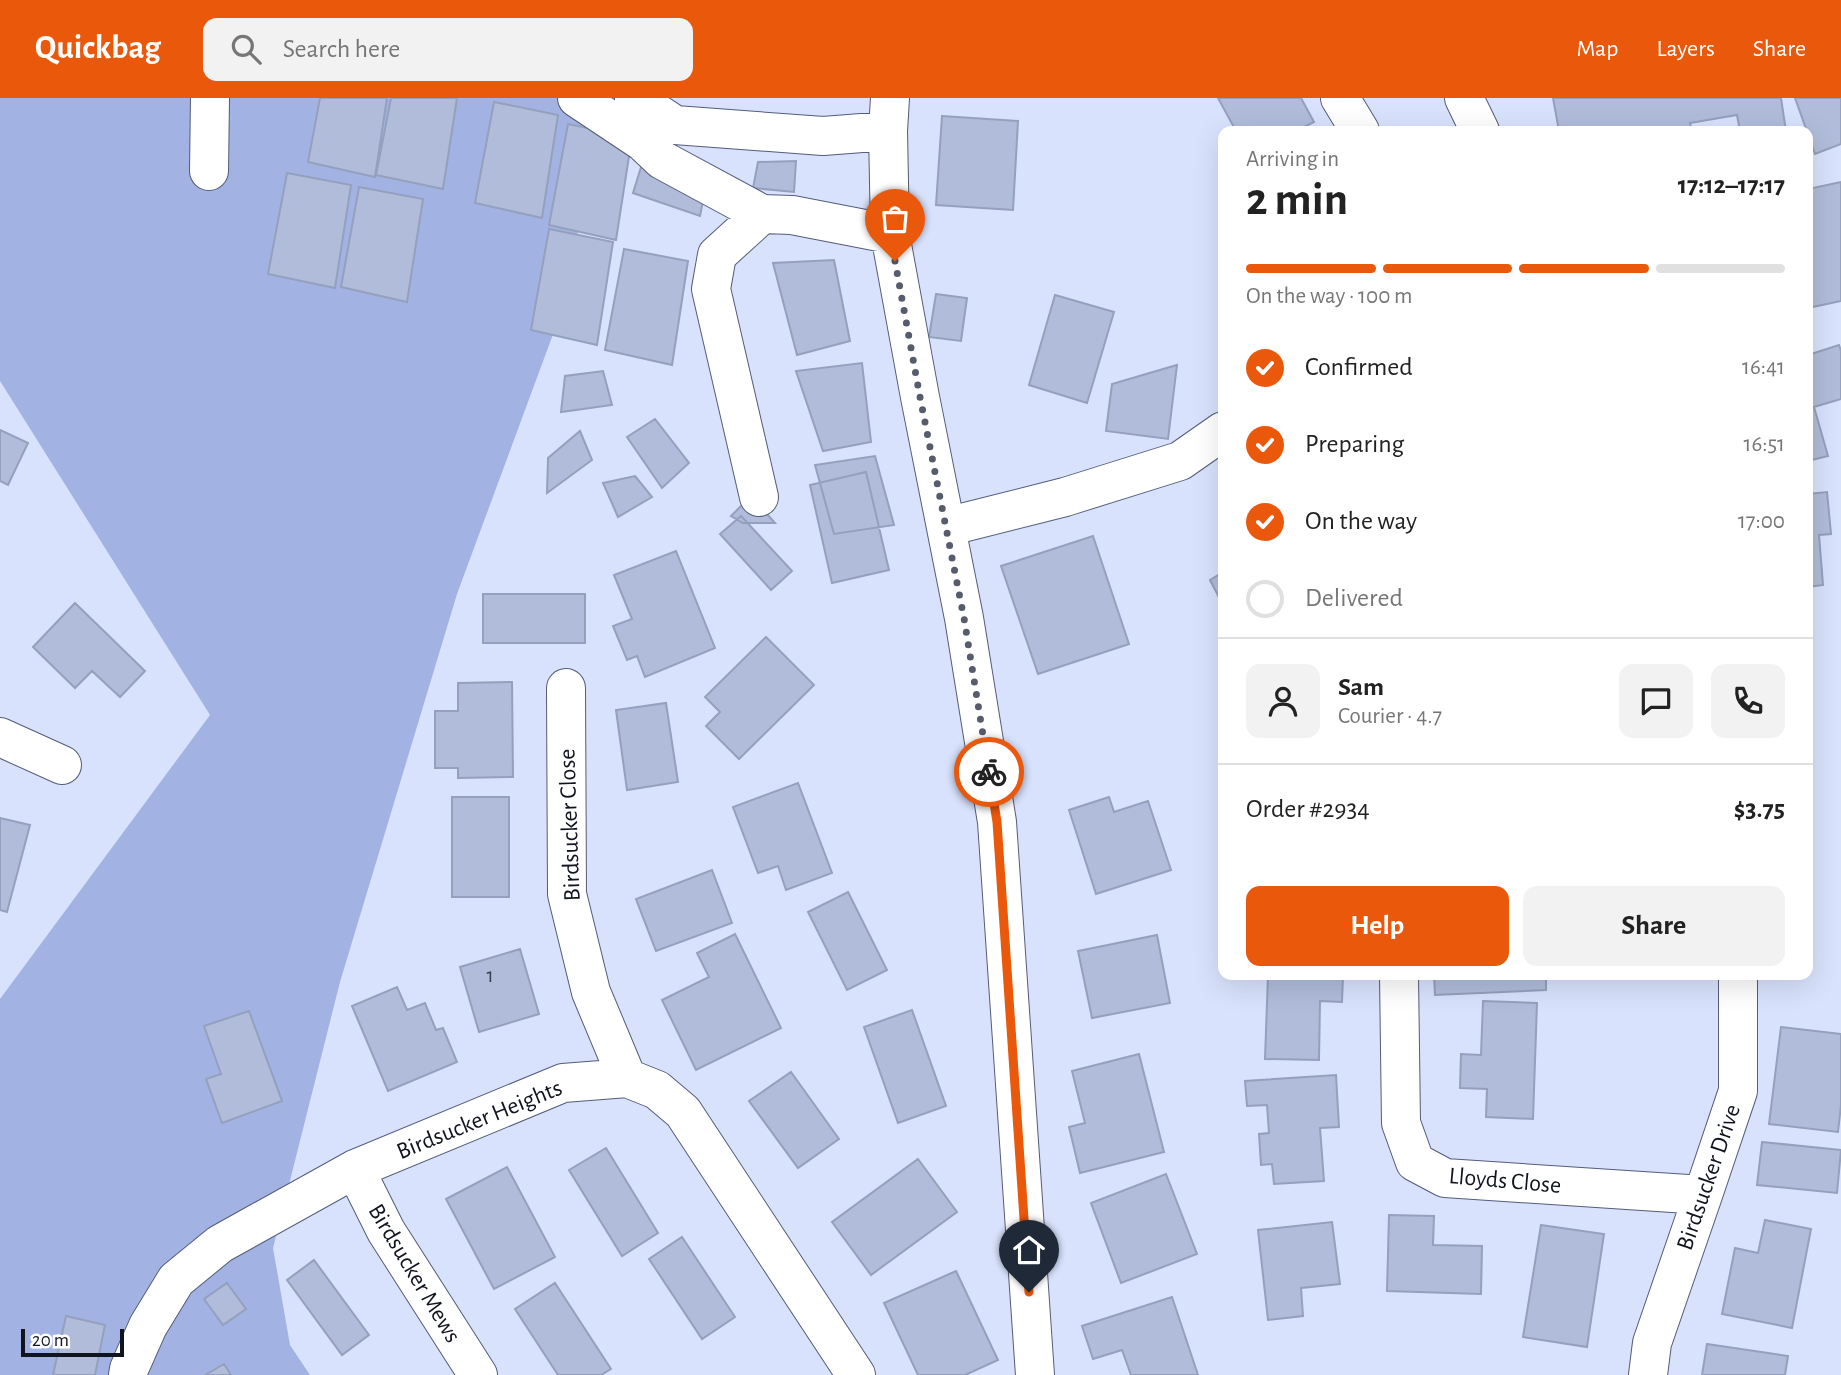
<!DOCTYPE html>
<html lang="en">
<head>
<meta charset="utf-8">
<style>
	:root { --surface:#fff; --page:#f2f2f2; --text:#222; --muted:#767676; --line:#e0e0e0; --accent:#ea580c }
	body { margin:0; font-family:"Alegreya Sans",sans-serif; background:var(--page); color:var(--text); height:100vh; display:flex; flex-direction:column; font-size:26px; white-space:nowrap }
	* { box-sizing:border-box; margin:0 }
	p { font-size:23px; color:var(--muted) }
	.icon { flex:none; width:38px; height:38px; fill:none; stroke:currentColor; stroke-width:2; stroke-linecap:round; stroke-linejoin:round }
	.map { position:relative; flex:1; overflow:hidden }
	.panel { position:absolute; left:1218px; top:28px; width:595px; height:854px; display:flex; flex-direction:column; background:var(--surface); border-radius:14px; box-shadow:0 7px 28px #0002 }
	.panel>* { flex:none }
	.scale { position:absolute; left:21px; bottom:18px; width:103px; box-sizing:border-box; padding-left:7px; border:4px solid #10141e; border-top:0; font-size:19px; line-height:24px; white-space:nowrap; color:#10141e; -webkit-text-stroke:5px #fff; paint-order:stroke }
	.pin { position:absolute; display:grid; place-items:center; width:60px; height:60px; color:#fff; margin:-72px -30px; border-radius:50% 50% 50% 0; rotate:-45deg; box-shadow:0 0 7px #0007 }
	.pin .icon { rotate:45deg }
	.courier { position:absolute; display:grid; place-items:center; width:70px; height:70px; margin:-35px; border:5px solid #ea580c; border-radius:50%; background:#fff; color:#222; box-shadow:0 2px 9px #0007 }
	.headline em { font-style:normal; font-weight:700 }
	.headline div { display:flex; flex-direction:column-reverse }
	.headline { display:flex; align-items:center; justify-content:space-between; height:119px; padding:0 28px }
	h1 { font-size:46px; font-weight:700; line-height:52px }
	.bar { display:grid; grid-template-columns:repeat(4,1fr); gap:10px 7px; align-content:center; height:84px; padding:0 28px }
	.bar i { height:9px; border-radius:5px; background:var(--line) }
	.bar .selected { background:var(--accent) }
	.bar p { grid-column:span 4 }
	.line { display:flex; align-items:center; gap:18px; padding:0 28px; border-top:2px solid var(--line) }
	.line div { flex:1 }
	.round { display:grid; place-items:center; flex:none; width:74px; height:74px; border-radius:14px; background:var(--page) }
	ol { padding:0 28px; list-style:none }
	li { display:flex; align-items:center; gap:21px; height:77px }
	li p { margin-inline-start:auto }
	li .icon { padding:7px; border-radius:50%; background:var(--accent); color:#fff; stroke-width:4 }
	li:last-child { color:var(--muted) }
	li i { width:38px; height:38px; border:4px solid var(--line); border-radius:50% }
	.primary-button { display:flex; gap:14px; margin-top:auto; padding:14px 28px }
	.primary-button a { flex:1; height:80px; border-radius:14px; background:var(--accent); color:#fff; font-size:28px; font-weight:700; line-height:80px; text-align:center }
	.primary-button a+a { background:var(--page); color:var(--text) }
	header { display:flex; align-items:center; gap:42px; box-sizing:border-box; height:98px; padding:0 35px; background:var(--accent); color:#fff }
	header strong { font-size:33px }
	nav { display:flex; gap:38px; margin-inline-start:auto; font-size:24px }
	.search { width:490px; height:63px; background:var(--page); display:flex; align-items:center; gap:18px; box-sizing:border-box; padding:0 24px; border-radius:14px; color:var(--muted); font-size:26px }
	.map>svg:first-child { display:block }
</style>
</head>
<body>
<header>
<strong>Quickbag</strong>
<div class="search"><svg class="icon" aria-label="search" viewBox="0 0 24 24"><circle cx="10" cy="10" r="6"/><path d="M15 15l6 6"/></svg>Search here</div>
<nav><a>Map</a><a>Layers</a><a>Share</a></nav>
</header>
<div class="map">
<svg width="1841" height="1277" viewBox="0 0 1841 1277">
	<rect width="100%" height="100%" fill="#d8e2fc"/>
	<path fill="#a2b3e3" d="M0,0H605L562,212L457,496L340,884L273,1150L290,1247L310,1277H0V901L210,617L0,283Z"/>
	<path fill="#b0bcda" stroke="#94a0bd" stroke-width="2" d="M320,0H387L375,79L308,64Z
		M391,0H457L443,91L376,77Z
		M1218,0H1301L1314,24L1296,33H1236Z
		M1553,0H1781L1786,33H1740L1737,17L1690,25L1692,33H1559Z
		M1795,0H1841V46L1815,56Z
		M494,4L558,17L542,120L475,105Z
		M942,18L1018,23L1013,112L936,107Z
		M568,26L632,39L616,142L549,127Z
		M796,63L794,94L753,90L758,64Z
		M641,69L705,93L700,118L633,95Z
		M287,75L351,87L335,190L268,176Z
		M1841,84V203L1808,210V91Z
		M359,89L423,101L407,204L341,189Z
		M549,131L613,144L597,247L531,232Z
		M624,151L688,163L672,267L605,252Z
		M834,162L850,243L797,257L773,165Z
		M936,196L967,200L961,243L929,239Z
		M1055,197L1114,214L1087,305L1029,287Z
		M1839,247L1841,253V301L1814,309L1828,358L1808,363V257Z
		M862,265L871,344L823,353L796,273Z
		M1177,267L1168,341L1106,333L1112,286Z
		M603,273L612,307L561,314L565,278Z
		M655,321L689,365L662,390L627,339Z
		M0,332L28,345L8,387L0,383Z
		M580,333L592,362L547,395L548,360Z
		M875,358L894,427L834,436L815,367Z
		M866,374L889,472L832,485L810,387Z
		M635,378L652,399L618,419L603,385Z
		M1827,394L1831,436L1819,437L1823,487L1808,489V396Z
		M751,398L775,425H743L731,418Z
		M741,418L792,473L771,492L720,436Z
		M1093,438L1129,546L1038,576L1001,468Z
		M676,453L715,550L645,579L637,558L627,562L613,528L632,521L614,477Z
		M1223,474V507L1210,482Z
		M483,496H585V545H483Z
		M75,505L145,573L120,599L92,573L75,590L33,549Z
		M766,539L814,587L739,661L706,628L720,614L705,599Z
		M512,584L513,679L458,680V670H435V613H458V585Z
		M666,605L678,684L627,692L616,612Z
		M798,685L832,775L786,792L778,768L758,775L733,709Z
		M452,699H509V799H452Z
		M1109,699L1114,714L1148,703L1171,772L1096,796L1069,712Z
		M0,720L30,727L7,814L0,812Z
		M712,772L732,825L656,853L636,801Z
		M848,794L887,872L847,892L808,814Z
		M735,836L781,930L696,972L662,902L709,879L697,855Z
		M1157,837L1170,905L1092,920L1078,853Z
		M520,851L539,916L479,934L460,869Z
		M1268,877H1343L1342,904L1320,903L1319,962L1265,961Z
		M1434,877H1546V892L1435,897Z
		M397,889L407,912L425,905L436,932L443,930L457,964L388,993L352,908Z
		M1483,903L1537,905L1533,1021L1486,1019L1487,991L1460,990L1461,956L1481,957Z
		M912,912L946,1008L898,1025L864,929Z
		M249,913L282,1003L222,1025L206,981L221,976L204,928Z
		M1781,929L1841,936V1007L1838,1034L1769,1026Z
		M1139,956L1164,1054L1080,1075L1069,1029L1085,1025L1072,973Z
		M791,974L839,1041L798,1070L749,1003Z
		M1336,977L1339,1029L1320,1030L1324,1083L1274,1086L1272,1066L1261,1067L1259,1036L1269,1035L1267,1007L1247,1008L1245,983Z
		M1762,1044L1841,1052L1837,1095L1757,1087Z
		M606,1050L658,1135L622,1158L569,1072Z
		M918,1061L957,1114L871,1177L832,1124Z
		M507,1069L555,1159L494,1191L446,1101Z
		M1166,1076L1197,1156L1121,1185L1091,1105Z
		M1389,1117L1434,1118L1433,1147L1482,1148L1481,1196L1387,1193Z
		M1765,1122L1811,1131L1792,1230L1722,1216L1735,1150L1758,1155Z
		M1332,1124L1340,1186L1301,1190L1303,1218L1268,1222L1258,1132Z
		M1541,1127L1604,1136L1587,1249L1523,1239Z
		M682,1139L735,1219L702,1241L649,1161Z
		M314,1162L369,1237L342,1257L287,1182Z
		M956,1173L998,1262L965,1277H918L884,1205Z
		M227,1185L246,1211L223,1227L204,1201Z
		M555,1185L611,1271L601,1277H558L515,1211Z
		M1172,1199L1198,1277H1131L1122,1252L1093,1261L1082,1228Z
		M66,1218L105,1227L95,1277H53Z
		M1707,1246L1788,1258L1785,1277H1702Z
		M224,1266L231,1277H205Z"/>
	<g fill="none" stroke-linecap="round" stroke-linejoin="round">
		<g stroke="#535d79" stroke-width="40">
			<path id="street" d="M577,0L643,44L662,62L762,116L792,117L890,136
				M634,0L675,27L823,38L888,33
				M890,0L888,33L890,136L920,299L964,520L997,724L1035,1277
				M1340,0L1360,33
				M1464,0L1480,33
				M209,73L210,0
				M759,399L711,191L717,157L762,116
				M946,429L1065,399L1180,363L1223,333
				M566,590L567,796L591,894L627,980
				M0,639L62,667
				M1399,877L1401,1025L1415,1064L1445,1080L1703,1097
				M355,1071L386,1133L478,1277
				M128,1277L129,1271L148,1228L176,1182L220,1146L355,1071L563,985L627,980L657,992L683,1014L856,1277
				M1648,1277L1652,1245L1703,1097L1738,993V877"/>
		</g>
		<use href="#street" stroke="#fff" stroke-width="38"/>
	</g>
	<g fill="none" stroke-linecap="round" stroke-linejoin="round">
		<path stroke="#565c6c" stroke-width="7" stroke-dasharray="0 12.6" d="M895,163L920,299L964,520L989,674"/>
		<path stroke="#ea580c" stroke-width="9" d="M989,674L997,724L1029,1194"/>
	</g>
	<g text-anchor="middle" stroke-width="7" stroke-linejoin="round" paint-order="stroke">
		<g font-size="21" fill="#383e4d">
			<text x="490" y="884">1</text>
		</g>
		<g font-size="24" fill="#10141e" stroke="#fff">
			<text transform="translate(569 727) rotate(-92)" y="8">Birdsucker Close</text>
			<text transform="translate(479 1021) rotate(-22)" y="8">Birdsucker Heights</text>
			<text transform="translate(1708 1079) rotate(-71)" y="8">Birdsucker Drive</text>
			<text transform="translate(1505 1082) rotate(5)" y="8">Lloyds Close</text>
			<text transform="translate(415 1175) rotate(59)" y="8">Birdsucker Mews</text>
		</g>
	</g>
</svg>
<div class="scale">20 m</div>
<div class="pin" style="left:895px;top:163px;background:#ea580c"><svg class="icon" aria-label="bag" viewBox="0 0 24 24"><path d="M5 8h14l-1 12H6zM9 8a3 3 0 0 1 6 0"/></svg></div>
<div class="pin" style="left:1029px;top:1194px;background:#1f2937"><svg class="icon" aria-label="home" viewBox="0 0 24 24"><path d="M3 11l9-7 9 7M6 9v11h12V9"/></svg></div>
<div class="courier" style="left:989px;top:674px"><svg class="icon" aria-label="bike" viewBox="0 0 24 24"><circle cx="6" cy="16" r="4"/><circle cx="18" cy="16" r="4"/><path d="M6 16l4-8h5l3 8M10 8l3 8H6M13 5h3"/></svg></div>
<section class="panel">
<div class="headline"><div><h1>2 min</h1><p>Arriving in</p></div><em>17:12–17:17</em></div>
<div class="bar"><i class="selected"></i><i class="selected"></i><i class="selected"></i><i></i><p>On the way · 100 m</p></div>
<ol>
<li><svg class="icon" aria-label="check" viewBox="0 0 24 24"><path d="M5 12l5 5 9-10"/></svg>Confirmed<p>16:41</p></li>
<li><svg class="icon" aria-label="check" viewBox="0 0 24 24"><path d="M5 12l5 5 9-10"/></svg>Preparing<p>16:51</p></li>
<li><svg class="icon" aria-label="check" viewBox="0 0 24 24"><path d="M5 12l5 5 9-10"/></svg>On the way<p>17:00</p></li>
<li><i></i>Delivered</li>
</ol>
<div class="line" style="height:126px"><a class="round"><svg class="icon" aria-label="person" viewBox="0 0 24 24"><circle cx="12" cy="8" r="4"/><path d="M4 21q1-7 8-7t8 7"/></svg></a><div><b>Sam</b><p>Courier · 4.7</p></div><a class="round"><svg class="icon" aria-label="chat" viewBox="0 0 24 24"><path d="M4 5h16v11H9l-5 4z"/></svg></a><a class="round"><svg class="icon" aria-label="phone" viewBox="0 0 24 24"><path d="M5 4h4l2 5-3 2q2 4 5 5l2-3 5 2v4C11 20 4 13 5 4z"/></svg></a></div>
<div class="line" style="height:91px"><div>Order #2934</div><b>$3.75</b></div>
<div class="primary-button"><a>Help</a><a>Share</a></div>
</section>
</div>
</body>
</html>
